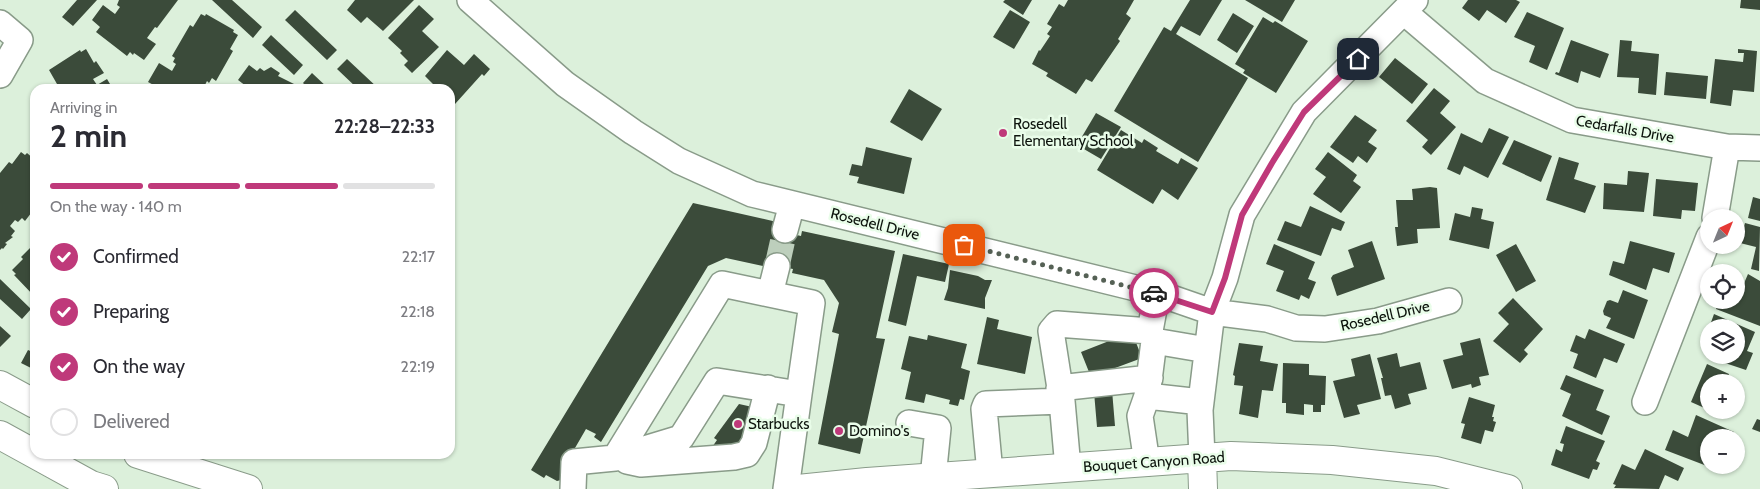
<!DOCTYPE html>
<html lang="en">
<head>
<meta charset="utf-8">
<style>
	:root { --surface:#fff; --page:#f7f7f7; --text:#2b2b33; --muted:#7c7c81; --line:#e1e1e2; --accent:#bf397a }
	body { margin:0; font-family:Cabin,sans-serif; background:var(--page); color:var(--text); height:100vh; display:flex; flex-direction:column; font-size:19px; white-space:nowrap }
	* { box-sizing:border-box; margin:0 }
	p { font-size:16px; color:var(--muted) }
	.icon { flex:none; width:28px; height:28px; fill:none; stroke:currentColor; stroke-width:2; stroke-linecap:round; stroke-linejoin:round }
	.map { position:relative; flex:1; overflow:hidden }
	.side { position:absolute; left:30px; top:84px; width:425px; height:375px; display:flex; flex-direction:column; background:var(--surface); border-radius:15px; box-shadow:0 1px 4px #0004 }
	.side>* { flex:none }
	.needle { width:32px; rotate:43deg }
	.buttons { position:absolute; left:1700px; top:209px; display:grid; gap:10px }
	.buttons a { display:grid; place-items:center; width:45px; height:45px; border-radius:50%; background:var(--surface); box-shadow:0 1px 4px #0004; font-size:25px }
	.pin { position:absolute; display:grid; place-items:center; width:42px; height:42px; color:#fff; margin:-21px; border-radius:10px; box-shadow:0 2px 8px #0006 }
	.courier { position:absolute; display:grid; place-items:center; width:50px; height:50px; margin:-25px; border:4px solid #bf397a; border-radius:50%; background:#fff; color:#222; box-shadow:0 1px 6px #0007 }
	.overview em { font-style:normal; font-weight:800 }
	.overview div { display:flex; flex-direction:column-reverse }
	.overview { display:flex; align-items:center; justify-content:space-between; height:85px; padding:0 20px }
	h1 { font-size:32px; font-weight:800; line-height:38px }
	.bar { display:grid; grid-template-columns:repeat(4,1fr); gap:8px 5px; align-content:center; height:60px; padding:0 20px }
	.bar i { height:6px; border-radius:4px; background:var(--line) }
	.bar .on { background:var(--accent) }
	.bar p { grid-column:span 4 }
	ol { padding:0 20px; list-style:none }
	li { display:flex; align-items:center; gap:15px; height:55px }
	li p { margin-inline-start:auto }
	li .icon { padding:5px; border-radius:50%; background:var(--accent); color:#fff; stroke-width:4 }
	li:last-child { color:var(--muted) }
	li i { width:28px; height:28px; border:2px solid var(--line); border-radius:50% }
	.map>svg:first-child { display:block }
</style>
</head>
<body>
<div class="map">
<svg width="1760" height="489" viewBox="0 0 1760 489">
	<rect width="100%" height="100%" fill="#dcf0db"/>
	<path fill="#3b4b3a" d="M77,0H97L73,26L62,17Z
		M119,0H178L157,28L155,27L147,38L156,44L144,60L134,53L133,55L130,52L127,56L96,32L100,27L92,20L103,5L115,14L120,7L117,5Z
		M212,0H232L262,27L253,38Z
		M355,0H414L383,31L367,17L361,23L347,10Z
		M1005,0H1032L1023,15L1003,2Z
		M1068,0H1134L1126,14L1131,18L1118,39L1120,41L1092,82L1086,79L1076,94L1046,76L1048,73L1032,64L1039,50L1040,51L1050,36L1047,34L1052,27L1047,24L1059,4L1064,7Z
		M1190,0H1222L1200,36L1181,26L1176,34L1248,78L1198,162L1114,111L1164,27L1171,31Z
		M1245,0H1295L1282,22Z
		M1468,0H1516L1520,2L1506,23L1487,10L1479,21L1462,8Z
		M1741,0H1760V10L1740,8Z
		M419,5L434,19L422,31L439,47L412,73L404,65L408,61L400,53L402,51L388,38Z
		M295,10L337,50L327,60L285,20Z
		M1010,10L1030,22L1014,49L993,37Z
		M1527,12L1564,28L1547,70L1529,62L1535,46L1514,37Z
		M1233,13L1254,26L1237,53L1217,40Z
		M201,14L205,16L206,14L234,30L233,32L238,35L230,49L233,51L216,81L212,78L209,83L207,81L203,89H161L148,82L159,63L172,71L176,64L173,62L175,58L172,56L190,25L193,27Z
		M1263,17L1273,23L1275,21L1308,41L1276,93L1243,73L1245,70L1235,64Z
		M271,35L303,65L294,75L262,45Z
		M1571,40L1609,54L1600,78L1581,71L1578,83L1555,74L1556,72L1559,73Z
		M1620,40L1632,41L1631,51L1659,54L1656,95L1638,93L1639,78L1617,77Z
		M86,49L94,63L96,61L104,73L93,79L97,85L107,79L113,89H55L53,86L57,84L49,70L80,50L81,52Z
		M1738,49L1757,51L1754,92L1733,90L1731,106L1710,103L1715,59L1743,62L1744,53H1738Z
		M447,50L464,65L474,54L490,69L484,76L482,74L455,104L450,100V89H438L425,76Z
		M1395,58L1428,84L1412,104L1379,77Z
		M347,59L379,89H358L337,69Z
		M249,65L257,71L260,68L264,71L271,67L280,73L278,76L294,84L292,86L296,89H250L238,80Z
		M1666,72L1708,76L1706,99L1664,95Z
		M312,73L329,89H309L303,83Z
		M1434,88L1450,101L1440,113L1456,127L1431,155L1422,147L1428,140L1406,121Z
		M909,89L942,109L922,141L890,122Z
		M1096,113L1121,127L1101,159L1077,145Z
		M1355,115L1377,130L1368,142L1377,148L1367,163L1358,156L1353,163L1330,147Z
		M1489,128L1509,137L1488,178L1464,166L1460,175L1447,169L1461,133L1482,143Z
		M1121,130L1142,143L1144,139L1158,148L1156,151L1178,164L1181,158L1198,168L1178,200L1162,189L1153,204L1097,170Z
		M1514,140L1552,156L1541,182L1502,164Z
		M866,147L912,158L904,194L857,183L859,177L849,175L852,164L862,166Z
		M21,152L25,155L27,153L35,160V208L25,221L22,218L18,222L15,220L10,226L15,231L11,236L13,237L5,243L7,244L3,249L2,248L0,250V173L9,162L12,164Z
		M1328,152L1357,175L1353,181L1361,187L1341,213L1313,194L1326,177L1315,169Z
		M1559,157L1579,163L1574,179L1596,186L1585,213L1546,200Z
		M1628,171L1649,173L1644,212L1603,209L1604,183L1627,185Z
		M1656,179L1698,183L1695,211L1682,210L1681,219L1653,216Z
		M1430,187L1437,188L1440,228L1417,229L1418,243L1397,246L1395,227H1398L1396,200H1413L1412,189Z
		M1753,197L1760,199V221L1748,218Z
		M693,203L777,222L775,230L801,236L802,231L895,251L876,338L885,339L860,454L818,444L839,334L832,332L839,303L824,280L792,273L793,269L777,266L767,267L726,258L708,266L601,442L594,437L596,434L586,429L575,448L578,451L561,480L557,481L546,475L544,478L531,470Z
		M1310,206L1345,222L1341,231L1332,228L1321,256L1277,240L1285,221L1301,227Z
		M1472,207L1483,209L1481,219L1494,222L1489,249L1449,240L1455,213L1470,217Z
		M1745,223L1760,227L1759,271L1751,269L1756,247L1740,243Z
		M1372,241L1385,279L1337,296L1331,278L1333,275L1354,267L1348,250Z
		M1630,241L1675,253L1669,273L1653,268L1646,290L1609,275L1613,261L1624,264Z
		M35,243V297L14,275L16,274L12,270L23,259L21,257Z
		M1274,244L1315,262L1308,279L1316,282L1309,299L1301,295L1299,300L1276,291L1284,271L1266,264Z
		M1516,244L1536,281L1516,292L1496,255Z
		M903,254L949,264L945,282L917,276L906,326L888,321Z
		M950,270L978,276L985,280H992L985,298V309L944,300L948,288Z
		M1748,274L1760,281V326L1716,309L1720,300H1736V294L1739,295Z
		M0,279L31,309L22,319L0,299Z
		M1623,290L1648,300L1634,339L1606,328L1611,318L1604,315L1603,311L1607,301L1610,300L1618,303Z
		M1513,298L1543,329L1524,350L1528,354L1520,363L1493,341L1509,324L1498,313Z
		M1714,314L1755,332L1747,351L1753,353L1746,370L1713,359L1714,355H1736V328H1709Z
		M987,317L999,320L997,329L1032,337L1025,374L977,364Z
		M0,326L11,336L0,347Z
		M1589,329L1625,344L1617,363L1604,358L1596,378L1573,368L1578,354L1570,351L1576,335L1585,339Z
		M1132,332L1142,358L1091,377L1081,352Z
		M928,335L967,344L961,368L970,371L964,400L960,399L958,406L949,404L950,400L926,394L924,403L905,399L911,372L901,369L909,336L927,340Z
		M1480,338L1489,375L1479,377L1481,385L1472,388L1471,384L1452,389L1443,360L1463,355L1460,343Z
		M1239,343L1263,346L1260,361L1278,364L1273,391L1262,390L1258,418L1239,414L1243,386L1234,385L1235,376L1233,375Z
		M28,350L35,353V370L21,363Z
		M1397,353L1400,367L1420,362L1427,389L1408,394L1411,404L1395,409L1391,395L1385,396L1381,378H1383L1377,358Z
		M1370,354L1381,399L1357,405L1360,414L1344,418L1333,381L1355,376L1351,359Z
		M1283,363L1309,364V375L1326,376L1325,405H1321V412H1313V405L1304,404V415L1286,413V403H1282Z
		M1707,364L1729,374L1725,382H1709V410L1691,402Z
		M1566,375L1604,390L1596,410L1610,416L1602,435L1562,416L1571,394L1560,389Z
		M1112,390L1115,426L1097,427L1094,392Z
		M1469,397L1495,405L1492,417H1494L1493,421L1496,422L1493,432L1485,430L1481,444L1461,438L1465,424L1461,423Z
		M739,404L757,408L749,444L708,453L717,440L714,438Z
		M1696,415L1734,432L1732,438H1709L1707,466L1665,450L1673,430L1688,437Z
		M1757,419L1760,420V432L1752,429Z
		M1566,426L1605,441L1596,461L1600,463L1597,470L1593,469L1589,479L1551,465L1556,449L1562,452L1564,444L1560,443Z
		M1645,449L1684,468L1678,481L1665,475L1659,489L1614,488L1616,485L1613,484L1622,464L1635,470Z"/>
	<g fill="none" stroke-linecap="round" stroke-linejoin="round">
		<path stroke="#bdcfbc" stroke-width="25" stroke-dasharray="25 12" stroke-linecap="butt" d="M777,266L785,230"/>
		<g stroke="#899b89" stroke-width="28">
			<path id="minor" d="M470,0L565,84L633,132L679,161L752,194L1160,294L1212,312L1267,319L1296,328L1325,329L1378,321L1449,301
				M1404,12L1485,81L1572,120L1727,147L1760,148
				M0,23L20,40L0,75
				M1715,218L1727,147
				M785,230L792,204
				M770,294L777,266
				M1154,341L1207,350
				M1059,388L1150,378
				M1147,396L1201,402
				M1062,401L1068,468
				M1645,402L1709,237
				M909,423L938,428L933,478
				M615,458L722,284L812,303L799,394
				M1202,458L1200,410L1212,312L1225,278L1242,215L1304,112L1415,0
				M627,461L641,464L734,457L747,454L754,443L768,388
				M1147,463L1140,416L1147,396L1154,341L1150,331L1157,293
				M990,473L984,409L986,404L1062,401L1051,331L1057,324L1150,331
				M573,489L574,462L615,458L681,438L717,381L799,394L786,489"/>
		</g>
		<g stroke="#899b89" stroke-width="30">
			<path id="major" d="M0,385L35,404
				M0,435L91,485L104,489
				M138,454L248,489
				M1202,458L1203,489
				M798,489L867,482L1231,456L1332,460L1436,471L1508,489"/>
		</g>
		<use href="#minor" stroke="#fff" stroke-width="25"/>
		<use href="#major" stroke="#fff" stroke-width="28"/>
	</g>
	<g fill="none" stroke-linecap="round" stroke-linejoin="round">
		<path stroke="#556155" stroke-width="5" stroke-dasharray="0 9" d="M964,245L1154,293"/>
		<path stroke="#bf397a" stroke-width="6" d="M1154,293L1212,312L1225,278L1242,215L1272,163L1304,112L1358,59"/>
	</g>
	<g fill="#bf397a" stroke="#e9fde9" stroke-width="2">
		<circle cx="1003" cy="133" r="5"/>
		<circle cx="738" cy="424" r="5"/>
		<circle cx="839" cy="431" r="5"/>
	</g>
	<g text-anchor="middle" stroke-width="5" stroke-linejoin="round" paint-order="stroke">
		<g font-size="15" fill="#0d140d" stroke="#e9fde9" text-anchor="start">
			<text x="1013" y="129">Rosedell<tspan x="1013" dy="17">Elementary School</tspan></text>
			<text x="748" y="429">Starbucks</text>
			<text x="849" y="436">Domino's</text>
		</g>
		<g font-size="15" fill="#0d140d" stroke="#e9fde9">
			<text transform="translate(1625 129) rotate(10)" y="5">Cedarfalls Drive</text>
			<text transform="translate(875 224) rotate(14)" y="5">Rosedell Drive</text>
			<text transform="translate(1385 316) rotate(-13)" y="5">Rosedell Drive</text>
			<text transform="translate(1154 462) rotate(-4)" y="5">Bouquet Canyon Road</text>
		</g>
	</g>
</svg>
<div class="buttons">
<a><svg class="needle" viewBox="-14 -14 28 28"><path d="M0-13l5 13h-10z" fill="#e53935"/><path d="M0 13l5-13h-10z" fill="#7c7c81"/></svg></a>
<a><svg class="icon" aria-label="locate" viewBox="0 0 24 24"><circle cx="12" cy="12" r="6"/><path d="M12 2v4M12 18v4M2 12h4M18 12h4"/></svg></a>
<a><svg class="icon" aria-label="layers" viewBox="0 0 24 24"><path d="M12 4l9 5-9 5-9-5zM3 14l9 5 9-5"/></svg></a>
<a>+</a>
<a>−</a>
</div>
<div class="pin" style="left:964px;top:245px;background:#ea580c"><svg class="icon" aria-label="bag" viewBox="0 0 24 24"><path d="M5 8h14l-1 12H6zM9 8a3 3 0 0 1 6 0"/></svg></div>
<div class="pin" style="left:1358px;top:59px;background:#1f2937"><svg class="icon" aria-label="home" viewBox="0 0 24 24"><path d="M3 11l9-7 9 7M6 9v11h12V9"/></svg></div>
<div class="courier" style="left:1154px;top:293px"><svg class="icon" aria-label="car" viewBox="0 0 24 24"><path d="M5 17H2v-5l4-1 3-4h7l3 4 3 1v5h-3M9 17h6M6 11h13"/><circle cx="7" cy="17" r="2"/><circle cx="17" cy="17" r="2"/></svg></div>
<section class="side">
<div class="overview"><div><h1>2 min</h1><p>Arriving in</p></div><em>22:28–22:33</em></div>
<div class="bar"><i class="on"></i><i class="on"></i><i class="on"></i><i></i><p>On the way · 140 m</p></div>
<ol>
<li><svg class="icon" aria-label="check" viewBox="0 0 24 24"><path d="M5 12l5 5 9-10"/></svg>Confirmed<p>22:17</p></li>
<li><svg class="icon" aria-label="check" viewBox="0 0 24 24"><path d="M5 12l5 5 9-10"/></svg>Preparing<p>22:18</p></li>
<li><svg class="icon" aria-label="check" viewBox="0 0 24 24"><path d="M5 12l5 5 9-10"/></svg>On the way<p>22:19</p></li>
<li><i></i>Delivered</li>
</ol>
</section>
</div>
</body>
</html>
